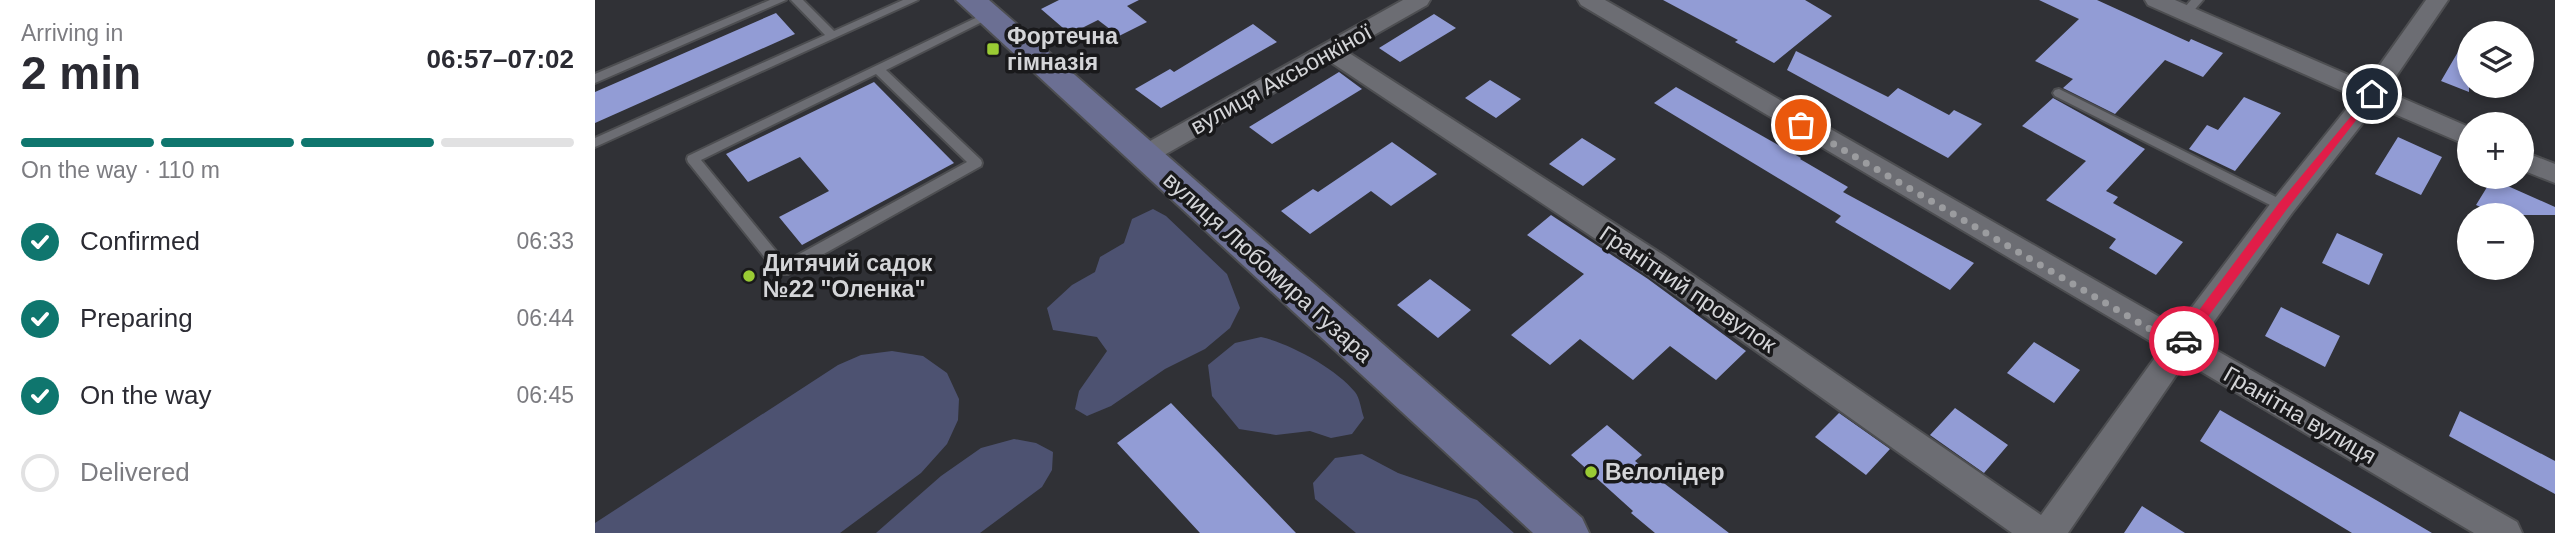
<!DOCTYPE html>
<html lang="en">
<head>
<meta charset="utf-8">
<style>
	:root { --surface:#fff; --page:#f7f7f7; --text:#2b2b33; --muted:#7c7c81; --line:#e1e1e2; --accent:#0f766e }
	body { margin:0; font-family:Helvetica,sans-serif; background:var(--page); color:var(--text); height:100vh; display:flex; flex-direction:column; font-size:26px; white-space:nowrap }
	* { box-sizing:border-box; margin:0 }
	p { font-size:23px; color:var(--muted) }
	.icon { flex:none; width:38px; height:38px; fill:none; stroke:currentColor; stroke-width:2; stroke-linecap:round; stroke-linejoin:round }
	.map { position:relative; flex:1; overflow:hidden }
	.sheet { display:flex; flex-direction:column; background:var(--surface); width:595px }
	.sheet>* { flex:none }
	.controls { position:absolute; left:1862px; top:21px; display:grid; gap:14px }
	.controls a { display:grid; place-items:center; width:77px; height:77px; border-radius:50%; background:var(--surface); box-shadow:0 4px 10px #0003; font-size:35px }
	.pin { position:absolute; display:grid; place-items:center; width:60px; height:60px; color:#fff; margin:-30px; border:4px solid #fff; border-radius:50%; box-shadow:0 2px 7px #0007 }
	.courier { position:absolute; display:grid; place-items:center; width:70px; height:70px; margin:-35px; border:5px solid #e11d48; border-radius:50%; background:#fff; color:#222; box-shadow:0 2px 9px #0007 }
	.headline em { font-style:normal; font-weight:700 }
	.headline div { display:flex; flex-direction:column-reverse }
	.headline { display:flex; align-items:center; justify-content:space-between; height:119px; padding:0 21px }
	h1 { font-size:46px; font-weight:700; line-height:52px }
	.bar { display:grid; grid-template-columns:repeat(4,1fr); gap:10px 7px; align-content:center; height:84px; padding:0 21px }
	.bar i { height:9px; border-radius:5px; background:var(--line) }
	.bar .current { background:var(--accent) }
	.bar p { grid-column:span 4 }
	ol { padding:0 21px; list-style:none }
	li { display:flex; align-items:center; gap:21px; height:77px }
	li p { margin-inline-start:auto }
	li .icon { padding:7px; border-radius:50%; background:var(--accent); color:#fff; stroke-width:4 }
	li:last-child { color:var(--muted) }
	li i { width:38px; height:38px; border:4px solid var(--line); border-radius:50% }
	main { display:flex; flex:1; min-height:0 }
	.map>svg:first-child { display:block }
</style>
</head>
<body>
<main>
<section class="sheet">
<div class="headline"><div><h1>2 min</h1><p>Arriving in</p></div><em>06:57–07:02</em></div>
<div class="bar"><i class="current"></i><i class="current"></i><i class="current"></i><i></i><p>On the way · 110 m</p></div>
<ol>
<li><svg class="icon" aria-label="check" viewBox="0 0 24 24"><path d="M5 12l5 5 9-10"/></svg>Confirmed<p>06:33</p></li>
<li><svg class="icon" aria-label="check" viewBox="0 0 24 24"><path d="M5 12l5 5 9-10"/></svg>Preparing<p>06:44</p></li>
<li><svg class="icon" aria-label="check" viewBox="0 0 24 24"><path d="M5 12l5 5 9-10"/></svg>On the way<p>06:45</p></li>
<li><i></i>Delivered</li>
</ol>
</section>
<div class="map">
<svg width="1960" height="533" viewBox="0 0 1960 533">
	<rect width="100%" height="100%" fill="#303136"/>
	<path fill="#4d5271" d="M558,209L571,216L632,274L645,308L635,328L610,349L570,369L516,406L492,416L480,409L484,391L512,351L502,337L458,330L452,308L477,285L500,272L505,257L529,243L537,219Z
		M666,337C694,343 742,369 760,392C765,398 766,410 769,418L757,434L736,438L715,431L681,435L644,429L617,396L613,365L640,343Z
		M297,351L328,356L352,373L364,399L363,420L352,444L326,473L245,533H0V523L243,365L266,355Z
		M419,439L441,443L458,452L457,470L447,487L385,533H281L346,476L386,448Z
		M767,454L803,473L882,500L919,533H761L720,499L718,483L740,458Z"/>
	<path fill="#929cd5" d="M464,0H544L532,6L552,22L524,36L503,20L475,34L446,9Z
		M1068,0H1210L1237,16L1179,63L1140,42L1143,40Z
		M1444,0H1502L1594,42L1596,39L1628,53L1608,77L1570,60L1520,114L1468,88L1478,79L1440,61L1484,19Z
		M181,13L200,34L0,123V92Z
		M839,14L861,28L805,62L784,48Z
		M658,24L682,42L566,108L540,89L575,69L579,72Z
		M1874,33V92L1846,81Z
		M1201,51L1293,97L1303,88L1354,115L1359,110L1387,124L1353,158L1192,70Z
		M744,72L767,89L677,144L654,127Z
		M895,80L926,99L901,118L870,98Z
		M279,82L359,163L207,245L184,217L234,191L205,157L153,182L131,154Z
		M1081,87L1206,158L1205,159L1253,187L1248,192L1379,263L1355,290L1240,222L1246,216L1059,103Z
		M1649,97L1686,113L1640,171L1594,149L1612,125L1623,130Z
		M1458,98L1550,149L1511,191L1523,197L1518,203L1588,242L1561,275L1514,248L1521,239L1451,200L1491,161L1427,126Z
		M1803,137L1847,157L1826,195L1780,174Z
		M987,138L1021,159L988,186L954,164Z
		M797,142L842,174L796,206L776,191L715,234L686,211L718,189L723,192Z
		M1897,179L1960,207V215H1903L1881,205Z
		M956,215L1053,279L1151,351L1121,380L1075,346L1038,380L985,339L955,365L916,335L989,274L932,235Z
		M1742,233L1788,254L1774,285L1727,263Z
		M835,279L876,310L843,338L802,305Z
		M1686,307L1745,336L1730,367L1670,336Z
		M1439,342L1485,370L1459,403L1412,373Z
		M576,403L701,533H605L522,443Z
		M1360,408L1413,445L1389,473L1335,435Z
		M1625,410L1781,500L1837,533H1757L1605,441Z
		M1865,411L1960,461V494L1854,436Z
		M1244,413L1295,449L1271,475L1220,437Z
		M1012,425L1047,455L1040,461L1134,533H1060L1036,513L1038,511L976,455Z
		M1547,506L1590,533H1529Z"/>
	<g fill="none" stroke-linecap="round" stroke-linejoin="round">
		<g stroke="#4d4e51" stroke-width="4">
			<path id="lane" d="M175,0H191L0,83V74Z
				M196,0H208L239,31L308,0H323L0,147V138L230,35Z
				M1596,0H1608L1595,15H1587L1585,13Z
				M393,12L397,13V17L291,70L386,160L387,163L386,166L193,274H183L93,162L92,159L93,156ZM281,74L372,162L190,262L106,160Z
				M1464,89L1693,203L1695,206L1688,211L1683,209L1460,96L1458,93L1460,90Z"/>
		</g>
		<g stroke="#4d4e51" stroke-width="4">
			<path id="street" d="M808,0H835L832,5L751,51L1070,256L1446,515L1567,348L986,5L983,0H1010L1582,327L1679,199L1761,97L1553,5L1550,0H1580L1772,83L1831,0H1853L1791,91L1874,127V146L1781,106L1697,213L1605,341L1922,522L1927,533H1879L1590,362L1473,533H1417L1050,272L734,61L557,162L548,165L539,162L535,156L539,150Z
				M1927,151L1960,164V183L1927,170Z"/>
		</g>
		<g stroke="#4d4e51" stroke-width="4">
			<path id="secondary" d="M361,0H394L987,518L994,533H938Z"/>
		</g>
		<use href="#lane" fill="#6c6d73" fill-rule="evenodd"/>
		<use href="#street" fill="#6c6d73" fill-rule="evenodd"/>
		<use href="#secondary" fill="#6b6f93" fill-rule="evenodd"/>
	</g>
	<path fill="#e11d48" d="M1777,91L1782,94L1780,96L1692,209L1593,344H1584V337L1684,203Z"/>
	<g fill="none" stroke-linecap="round" stroke-linejoin="round">
		<path stroke="#9b9c9f" stroke-width="7" stroke-dasharray="0 12.6" d="M1206,125L1584,346L1589,341"/>
	</g>
	<g fill="#9acb34" stroke="#19191b" stroke-width="2.5">
		<rect x="391" y="42" width="14" height="14" rx="3.5"/>
		<circle cx="154" cy="276" r="7"/>
		<circle cx="996" cy="472" r="7"/>
	</g>
	<g text-anchor="middle" stroke-width="7" stroke-linejoin="round" paint-order="stroke">
		<g font-size="23" font-weight="bold" fill="#d4d5d8" stroke="#19191b" text-anchor="start">
			<text x="412" y="44">Фортечна<tspan x="412" dy="26">гімназія</tspan></text>
			<text x="168" y="271">Дитячий садок<tspan x="168" dy="26">№22 "Оленка"</tspan></text>
			<text x="1010" y="480">Велолідер</text>
		</g>
		<g font-size="23" fill="#d4d5d8" stroke="#19191b">
			<text transform="translate(686 79) rotate(-29)" y="8">вулиця Аксьонкіної</text>
			<text transform="translate(673 267) rotate(42)" y="8">вулиця Любомира Гузара</text>
			<text transform="translate(1093 289) rotate(34)" y="8">Гранітний провулок</text>
			<text transform="translate(1705 415) rotate(30)" y="8">Гранітна вулиця</text>
		</g>
	</g>
</svg>
<div class="controls">
<a><svg class="icon" aria-label="layers" viewBox="0 0 24 24"><path d="M12 4l9 5-9 5-9-5zM3 14l9 5 9-5"/></svg></a>
<a>+</a>
<a>−</a>
</div>
<div class="pin" style="left:1206px;top:125px;background:#ea580c"><svg class="icon" aria-label="bag" viewBox="0 0 24 24"><path d="M5 8h14l-1 12H6zM9 8a3 3 0 0 1 6 0"/></svg></div>
<div class="pin" style="left:1777px;top:94px;background:#1f2937"><svg class="icon" aria-label="home" viewBox="0 0 24 24"><path d="M3 11l9-7 9 7M6 9v11h12V9"/></svg></div>
<div class="courier" style="left:1589px;top:341px"><svg class="icon" aria-label="car" viewBox="0 0 24 24"><path d="M5 17H2v-5l4-1 3-4h7l3 4 3 1v5h-3M9 17h6M6 11h13"/><circle cx="7" cy="17" r="2"/><circle cx="17" cy="17" r="2"/></svg></div>
</div>
</main>
</body>
</html>
